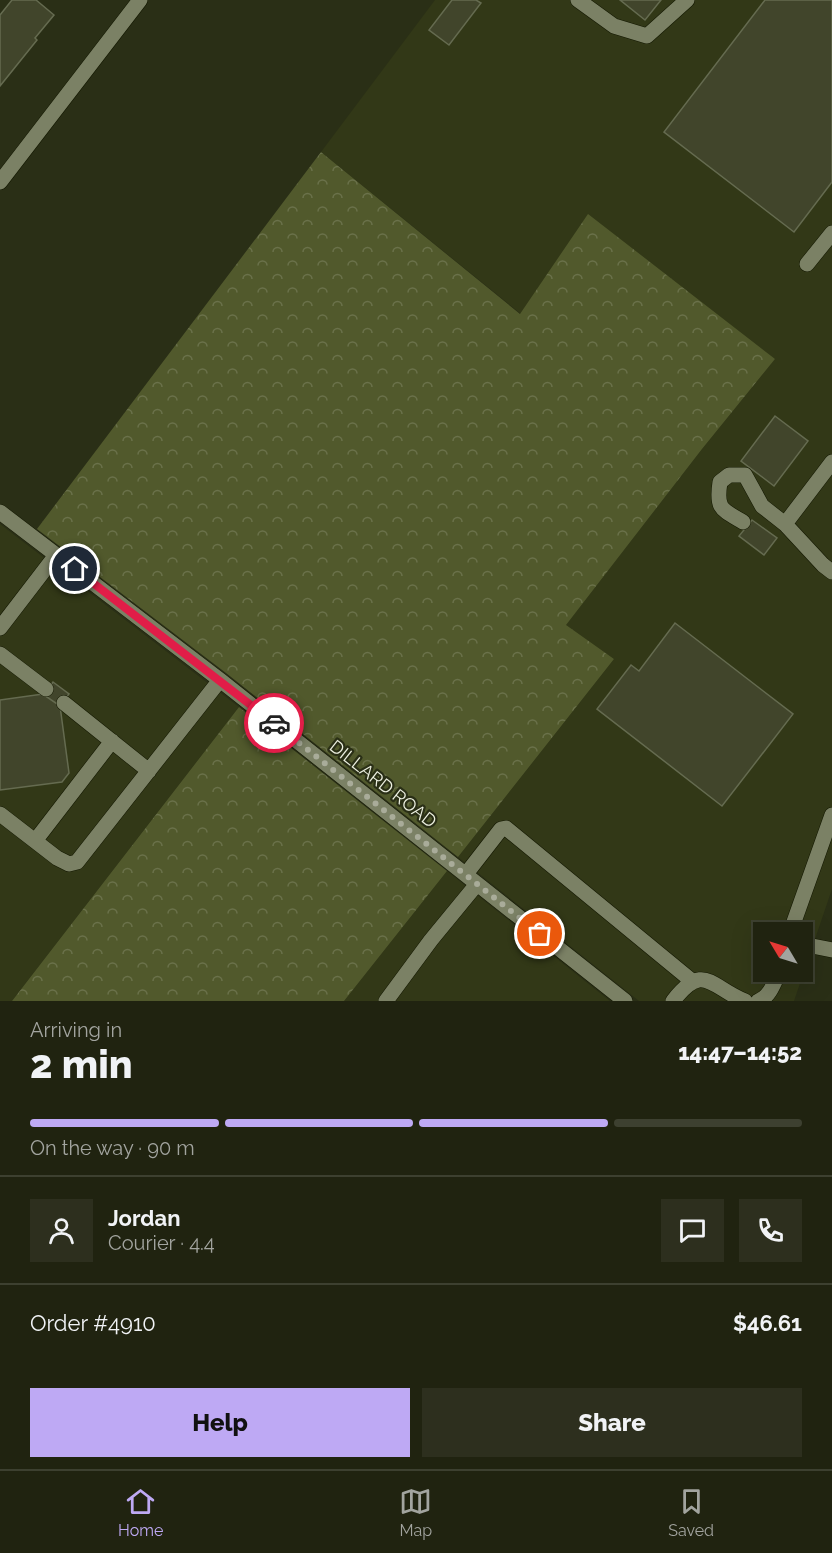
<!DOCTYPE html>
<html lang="en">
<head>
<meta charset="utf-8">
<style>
	:root { --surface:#202310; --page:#2d2f1e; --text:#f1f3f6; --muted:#a2a49f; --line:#3d4030; --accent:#bea9f4 }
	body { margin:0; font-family:Raleway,sans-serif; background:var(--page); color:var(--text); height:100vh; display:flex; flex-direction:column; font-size:22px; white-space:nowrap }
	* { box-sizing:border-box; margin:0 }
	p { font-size:20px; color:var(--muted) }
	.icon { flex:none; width:33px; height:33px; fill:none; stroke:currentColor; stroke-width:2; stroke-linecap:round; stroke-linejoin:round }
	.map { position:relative; height:1001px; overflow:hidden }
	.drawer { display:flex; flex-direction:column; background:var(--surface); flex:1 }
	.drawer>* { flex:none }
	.needle { width:39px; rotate:308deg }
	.tools { position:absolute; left:753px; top:922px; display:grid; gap:12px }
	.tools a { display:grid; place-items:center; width:60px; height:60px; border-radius:0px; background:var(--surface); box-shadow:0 6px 24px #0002,0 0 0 2px var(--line); font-size:30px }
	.pin { position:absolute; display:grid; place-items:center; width:51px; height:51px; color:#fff; margin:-26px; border:3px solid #fff; border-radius:50%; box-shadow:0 2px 6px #0007 }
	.courier { position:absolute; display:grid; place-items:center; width:60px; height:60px; margin:-30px; border:4px solid #e11d48; border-radius:50%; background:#fff; color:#222; box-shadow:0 2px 8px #0007 }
	.headline em { font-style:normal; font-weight:800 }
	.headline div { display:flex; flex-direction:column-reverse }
	.headline { display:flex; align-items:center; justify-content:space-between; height:102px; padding:0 30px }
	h1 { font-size:39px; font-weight:800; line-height:45px }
	.bar { display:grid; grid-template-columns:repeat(4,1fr); gap:9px 6px; align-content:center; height:72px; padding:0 30px }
	.bar i { height:8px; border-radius:4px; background:var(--line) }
	.bar .active { background:var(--accent) }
	.bar p { grid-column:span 4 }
	.line { display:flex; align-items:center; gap:15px; padding:0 30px; border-top:2px solid var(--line) }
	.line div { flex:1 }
	.round { display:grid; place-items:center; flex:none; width:63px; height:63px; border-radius:0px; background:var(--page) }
	.cta { display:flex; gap:12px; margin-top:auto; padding:12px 30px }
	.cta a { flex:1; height:69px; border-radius:0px; background:var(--accent); color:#111; font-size:24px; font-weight:800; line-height:69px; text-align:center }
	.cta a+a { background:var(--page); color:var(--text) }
	.tab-bar { display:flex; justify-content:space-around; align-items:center; height:84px; border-top:2px solid var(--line); background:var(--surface); font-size:16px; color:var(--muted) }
	.tab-bar a { display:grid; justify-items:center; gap:3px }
	.tab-bar .active { color:var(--accent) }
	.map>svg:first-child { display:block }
</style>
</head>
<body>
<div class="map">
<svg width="832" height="1001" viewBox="0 0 832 1001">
	<defs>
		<pattern id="forest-crowns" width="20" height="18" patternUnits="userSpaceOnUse" patternTransform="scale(1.5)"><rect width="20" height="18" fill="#51592c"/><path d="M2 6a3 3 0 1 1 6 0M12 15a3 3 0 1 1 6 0" fill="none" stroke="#6a714a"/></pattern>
	</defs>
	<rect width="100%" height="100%" fill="#2a2f16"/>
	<path fill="#323817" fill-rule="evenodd" d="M435,0H832V889L794,1001H639L458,857L614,659L565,626L702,449L775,359L521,314L321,152ZM764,933H802V972H764Z
		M0,524L239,707L12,1001H0Z
		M447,871L610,1001H344Z"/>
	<path fill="url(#forest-crowns)" d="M321,152L520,314L588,214L775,359L702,449L566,625L614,659L458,857L226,673L37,529Z
		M239,707L447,871L344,1001H12Z"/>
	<path fill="#41452b" stroke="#656b50" stroke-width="1.5" d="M12,0H36L54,15L35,38L37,40L0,86V15Z
		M452,0H476L481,3L449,45L429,30Z
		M620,0H661L645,20Z
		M765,0H832V182L794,232L664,132Z
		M775,416L808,441L774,486L741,461Z
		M752,520L777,538L764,555L739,536Z
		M675,623L793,714L722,806L597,709L631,665L639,671Z
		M53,682L69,694L60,706L44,695Z
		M43,694L60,706L69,773L62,782L0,790V700Z"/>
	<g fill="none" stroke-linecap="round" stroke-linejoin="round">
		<g stroke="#131701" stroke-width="16">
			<path id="minor" d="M578,0L614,26L647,36L687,0
				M0,182L140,0
				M807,264L832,233
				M832,462L785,524L823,565L832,572
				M0,512L220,680L625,1001
				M743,522C721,509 716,509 720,482L729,475H745L762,506L785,524
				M0,628L56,555
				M0,654L46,689
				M64,703L149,771
				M0,814L57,858L69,864L77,862L220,680
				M35,841L112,741
				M466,874L501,829L506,828L692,981
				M790,933L832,815
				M802,944L832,950
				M386,1001L431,940L477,884
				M673,1001C704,961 710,987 745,1001
				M758,1001C770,997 774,983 779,972"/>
		</g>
		<use href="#minor" stroke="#7b8165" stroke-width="15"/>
	</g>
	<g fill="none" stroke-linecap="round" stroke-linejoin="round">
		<path stroke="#a9ac9a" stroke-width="6" stroke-dasharray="0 10.8" d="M274,723L540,934"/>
		<path stroke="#e11d48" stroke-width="8" d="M75,569L274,723"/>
	</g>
	<g text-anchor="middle" stroke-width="4.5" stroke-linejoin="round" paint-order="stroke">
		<g font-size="18" fill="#edf0e1" stroke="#2a2f16">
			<text transform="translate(383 784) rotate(38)" y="6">DILLARD ROAD</text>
		</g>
	</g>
</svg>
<div class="tools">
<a><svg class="needle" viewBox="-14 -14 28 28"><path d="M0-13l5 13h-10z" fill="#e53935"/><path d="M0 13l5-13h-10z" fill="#a2a49f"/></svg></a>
</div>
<div class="pin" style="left:540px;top:934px;background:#ea580c"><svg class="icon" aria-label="bag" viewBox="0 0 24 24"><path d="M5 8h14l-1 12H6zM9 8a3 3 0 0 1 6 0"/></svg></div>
<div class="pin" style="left:75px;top:569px;background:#1f2937"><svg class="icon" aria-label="home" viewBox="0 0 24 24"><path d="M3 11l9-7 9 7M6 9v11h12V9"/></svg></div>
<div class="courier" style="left:274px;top:723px"><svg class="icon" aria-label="car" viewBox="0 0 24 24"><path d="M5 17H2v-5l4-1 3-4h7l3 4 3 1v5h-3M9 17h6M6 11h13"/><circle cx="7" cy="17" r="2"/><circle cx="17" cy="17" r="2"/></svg></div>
</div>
<section class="drawer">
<div class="headline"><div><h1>2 min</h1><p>Arriving in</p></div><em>14:47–14:52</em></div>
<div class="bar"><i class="active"></i><i class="active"></i><i class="active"></i><i></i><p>On the way · 90 m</p></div>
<div class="line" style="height:108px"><a class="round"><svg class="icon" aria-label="person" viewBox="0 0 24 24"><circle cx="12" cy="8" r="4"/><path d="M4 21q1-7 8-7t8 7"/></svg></a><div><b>Jordan</b><p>Courier · 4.4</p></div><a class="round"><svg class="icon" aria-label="chat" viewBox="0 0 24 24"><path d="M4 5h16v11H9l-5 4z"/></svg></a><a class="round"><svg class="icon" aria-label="phone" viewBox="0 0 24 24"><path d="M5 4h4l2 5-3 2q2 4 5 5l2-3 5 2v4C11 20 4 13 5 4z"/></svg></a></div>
<div class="line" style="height:78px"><div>Order #4910</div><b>$46.61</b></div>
<div class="cta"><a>Help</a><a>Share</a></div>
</section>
<nav class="tab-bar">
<a class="active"><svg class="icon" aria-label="home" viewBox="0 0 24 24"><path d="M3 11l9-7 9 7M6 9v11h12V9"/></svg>Home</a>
<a><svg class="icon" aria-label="map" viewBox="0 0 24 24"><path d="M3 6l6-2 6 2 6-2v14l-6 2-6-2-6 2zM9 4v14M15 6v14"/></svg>Map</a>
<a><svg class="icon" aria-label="saved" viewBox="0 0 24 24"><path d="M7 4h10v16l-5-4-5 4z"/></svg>Saved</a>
</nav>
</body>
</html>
